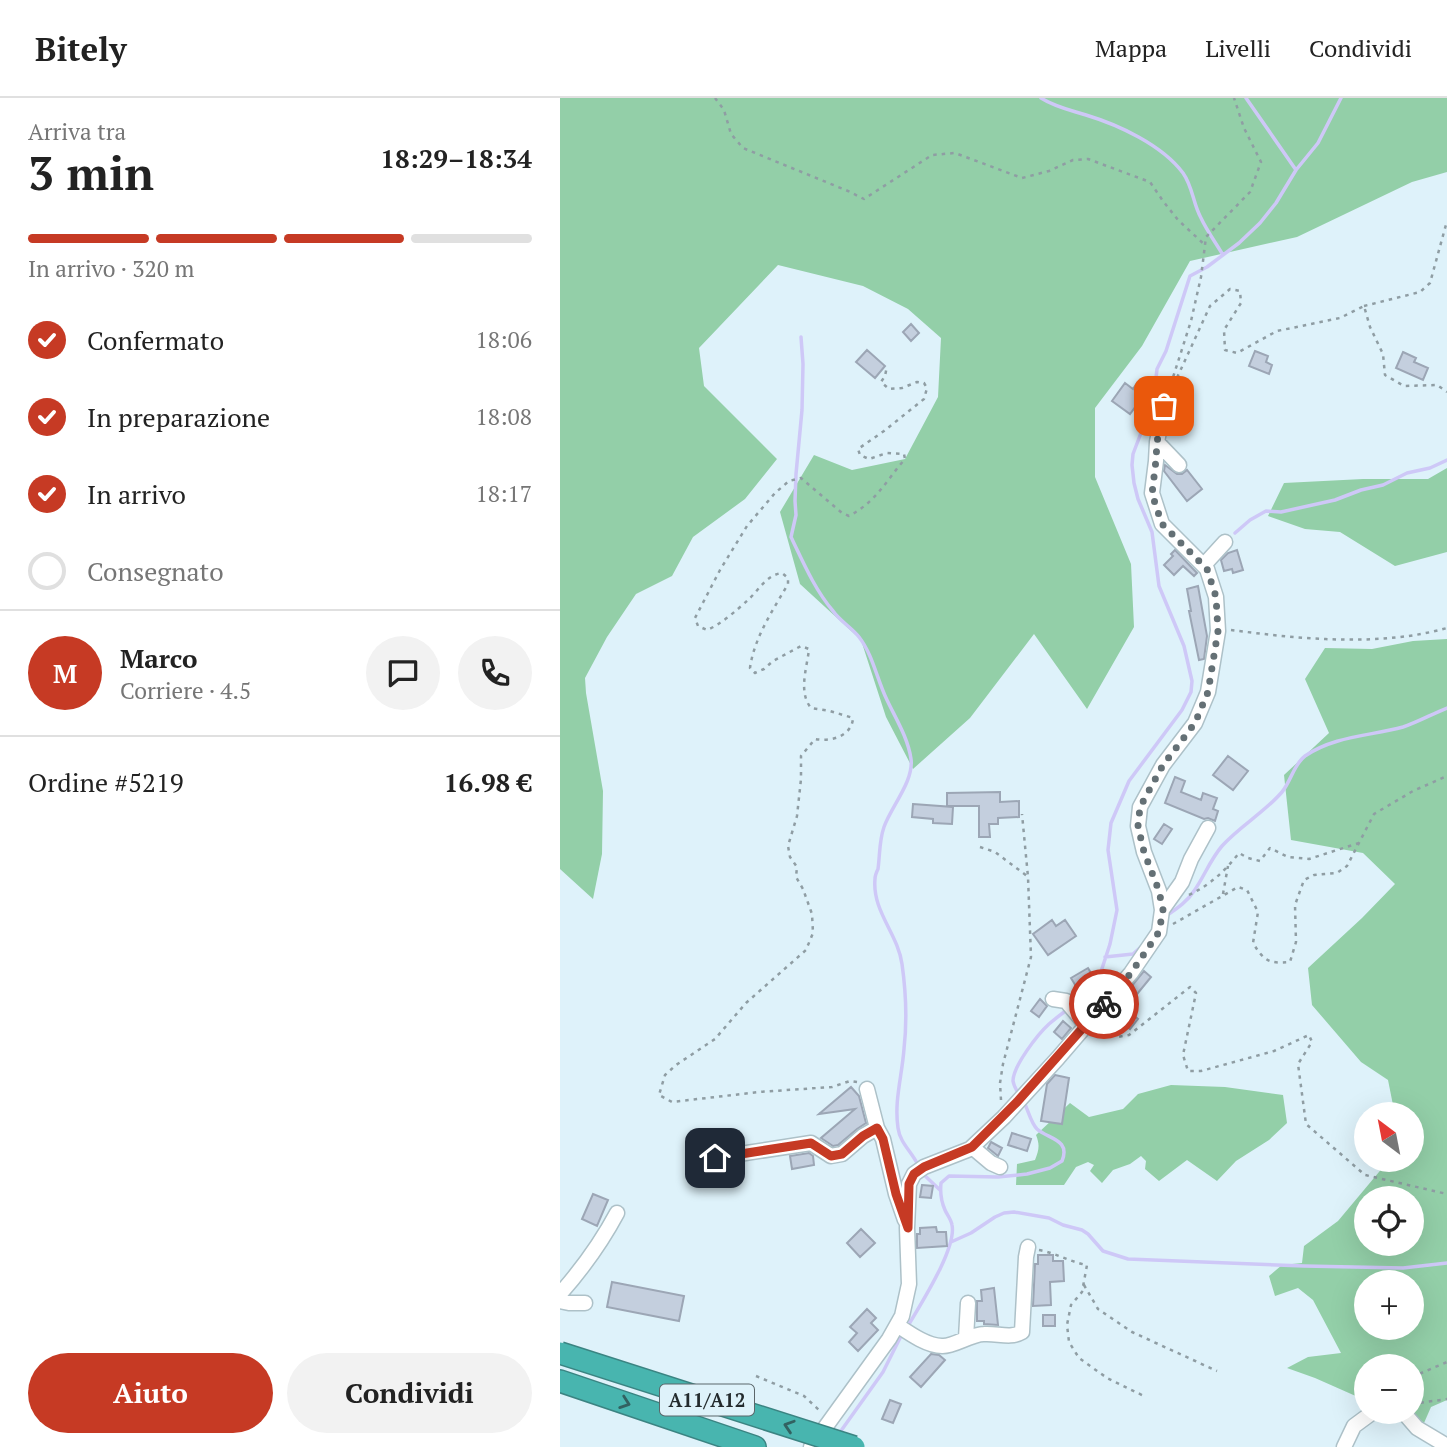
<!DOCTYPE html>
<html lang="it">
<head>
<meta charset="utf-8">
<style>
	:root { --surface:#fff; --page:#f2f2f2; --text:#222; --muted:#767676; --line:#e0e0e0; --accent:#c63a24 }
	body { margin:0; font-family:"PT Serif",serif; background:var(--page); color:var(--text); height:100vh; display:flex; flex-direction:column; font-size:26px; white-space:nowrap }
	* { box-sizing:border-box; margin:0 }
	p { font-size:23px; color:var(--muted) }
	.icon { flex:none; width:38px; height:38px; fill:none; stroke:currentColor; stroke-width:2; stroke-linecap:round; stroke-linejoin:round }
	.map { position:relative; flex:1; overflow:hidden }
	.panel { display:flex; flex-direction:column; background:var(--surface); width:560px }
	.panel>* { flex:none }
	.needle { width:46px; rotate:328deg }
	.fabs { position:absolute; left:794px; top:1004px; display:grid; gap:14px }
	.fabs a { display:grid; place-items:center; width:70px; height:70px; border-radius:50%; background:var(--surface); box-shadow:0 7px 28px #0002; font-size:35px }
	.pin { position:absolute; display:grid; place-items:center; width:60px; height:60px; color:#fff; margin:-30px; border-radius:14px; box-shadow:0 4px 10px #0006 }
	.courier { position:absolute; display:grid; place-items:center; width:70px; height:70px; margin:-35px; border:5px solid #c63a24; border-radius:50%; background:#fff; color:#222; box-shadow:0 2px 9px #0007 }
	.headline em { font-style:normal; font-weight:700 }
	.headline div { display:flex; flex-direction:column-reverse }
	.headline { display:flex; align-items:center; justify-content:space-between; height:119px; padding:0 28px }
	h1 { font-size:46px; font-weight:700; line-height:52px }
	.bar { display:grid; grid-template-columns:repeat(4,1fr); gap:10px 7px; align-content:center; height:84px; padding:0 28px }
	.bar i { height:9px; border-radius:5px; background:var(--line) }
	.bar .current { background:var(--accent) }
	.bar p { grid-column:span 4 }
	.line { display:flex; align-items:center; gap:18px; padding:0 28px; border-top:2px solid var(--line) }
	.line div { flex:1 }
	.round { display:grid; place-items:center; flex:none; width:74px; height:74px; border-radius:37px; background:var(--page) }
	ol { padding:0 28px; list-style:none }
	li { display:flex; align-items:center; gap:21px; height:77px }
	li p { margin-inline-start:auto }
	li .icon { padding:7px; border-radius:50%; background:var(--accent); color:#fff; stroke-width:4 }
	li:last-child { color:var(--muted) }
	li i { width:38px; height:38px; border:4px solid var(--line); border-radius:50% }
	.button { display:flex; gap:14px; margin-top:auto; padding:14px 28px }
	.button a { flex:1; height:80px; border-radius:42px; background:var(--accent); color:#fff; font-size:28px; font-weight:700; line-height:80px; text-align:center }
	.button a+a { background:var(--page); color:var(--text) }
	header { display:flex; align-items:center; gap:42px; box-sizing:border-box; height:98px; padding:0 35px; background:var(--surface); border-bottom:2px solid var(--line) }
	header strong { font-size:33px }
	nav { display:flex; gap:38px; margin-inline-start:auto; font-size:24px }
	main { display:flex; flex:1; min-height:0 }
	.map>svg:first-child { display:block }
</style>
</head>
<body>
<header>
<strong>Bitely</strong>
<nav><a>Mappa</a><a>Livelli</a><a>Condividi</a></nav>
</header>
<main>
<section class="panel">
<div class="headline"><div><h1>3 min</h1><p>Arriva tra</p></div><em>18:29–18:34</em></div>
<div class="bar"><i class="current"></i><i class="current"></i><i class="current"></i><i></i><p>In arrivo · 320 m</p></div>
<ol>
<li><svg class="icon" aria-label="check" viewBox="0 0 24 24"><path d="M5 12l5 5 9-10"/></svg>Confermato<p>18:06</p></li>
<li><svg class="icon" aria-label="check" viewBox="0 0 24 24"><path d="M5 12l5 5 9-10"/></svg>In preparazione<p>18:08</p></li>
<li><svg class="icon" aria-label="check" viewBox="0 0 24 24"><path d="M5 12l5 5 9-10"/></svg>In arrivo<p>18:17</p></li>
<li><i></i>Consegnato</li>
</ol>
<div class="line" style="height:126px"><b class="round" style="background:var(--accent);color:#fff">M</b><div><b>Marco</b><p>Corriere · 4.5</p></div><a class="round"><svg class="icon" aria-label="chat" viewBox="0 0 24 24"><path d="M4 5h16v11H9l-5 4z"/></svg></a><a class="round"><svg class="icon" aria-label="phone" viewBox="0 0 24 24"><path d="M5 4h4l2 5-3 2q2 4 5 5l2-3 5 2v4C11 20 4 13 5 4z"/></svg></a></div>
<div class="line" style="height:91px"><div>Ordine #5219</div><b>16.98 €</b></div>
<div class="button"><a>Aiuto</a><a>Condividi</a></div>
</section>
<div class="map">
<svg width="887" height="1349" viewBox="0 0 887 1349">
	<rect width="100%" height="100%" fill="#def2fa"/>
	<path fill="#93cfa8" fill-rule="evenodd" d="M0,0H887V74L852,84L737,139L630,163L582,248L535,310V379L571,466L574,529L527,611L474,536L410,620L353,671L326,619L301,542L240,486L220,414L254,357L292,372L345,361L378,299L381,240L348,211L303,188L218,167L139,250L144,288L217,361L185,401L133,439L112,478L76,496L47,539L25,580L26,595L43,693L42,756L33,801L0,771Z
		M887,370V454L835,468L780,434L745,431L708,418L724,385L803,381H868Z
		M887,541V1302L871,1309L864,1325L850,1314H852V1269H807V1303L755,1280L727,1270L748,1259L781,1255L753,1202L738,1190L715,1198L709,1178L722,1167L742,1165L744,1148L778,1123L829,1062H852V1017H835L828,982L801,964L752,907L748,870L802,820L835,786L803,755L731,742L724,677L769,635L745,581L765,550L812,551L853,543ZM807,1101H852V1146H807ZM807,1185H852V1230H807Z
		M611,987L665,989L723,997L727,1025L709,1042L676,1063L657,1083L627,1062L599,1083L585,1071L586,1063L581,1058L570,1066L553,1072L542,1085L530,1073L534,1067L528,1064L516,1069L504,1087H456L457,1066L475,1062C479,1052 480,1047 476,1037L510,1005L529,1019L563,1011L578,996Z"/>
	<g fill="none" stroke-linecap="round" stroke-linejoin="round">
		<path stroke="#cec8f7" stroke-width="3.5" d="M481,0C495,9 510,12 526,17C559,27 602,47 623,75C633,89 633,106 641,120C647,133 656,145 663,157
			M686,0L736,72
			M241,239L243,266L242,312L236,376L235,403L236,417L231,439C243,464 255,492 273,513C280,523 292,530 299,539C313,557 317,582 327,602C336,621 348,640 351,661C354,683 331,709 324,729C319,743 320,757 318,771C317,773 315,779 315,781C312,813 338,836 342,866C346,894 347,924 344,951C342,978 334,1003 338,1030C340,1045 352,1054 358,1067
			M594,298L597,271L606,253L630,178L647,169L679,145L700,125L716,105L736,72L758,45L781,0
			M675,435L690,422L706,413L721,414L775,402L801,392L823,387L847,375L870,370L887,362
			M606,818C616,811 627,804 634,793C644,779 650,762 662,748C680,728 705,714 722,694C731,683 734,666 745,658C774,638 810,638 843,629C858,624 872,616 887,610
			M545,859L573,856L582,848
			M514,908L523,902L536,889L550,846L557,812L548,752L551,725L569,683L622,612L631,594L632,583L624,548L599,488L592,434L578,401L574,385L572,367L573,356L592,306
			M460,998C457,993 454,989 453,983C453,968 478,936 489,926C495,921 501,916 507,912
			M361,1074L380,1092
			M391,1144L411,1135L435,1119L444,1115L454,1114L489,1120L503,1127L522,1132L528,1136L543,1153L568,1161L744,1168L843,1170L887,1165
			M348,1228C360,1207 397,1150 392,1127C391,1121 387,1117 385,1112C381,1103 380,1094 381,1085L389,1078L438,1079L467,1076L490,1070L502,1063C511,1041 488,1041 477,1031C471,1025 468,1012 464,1004
			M278,1337L323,1274L343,1234"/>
	</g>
	<path fill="#c4cfde" stroke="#9ca6b5" stroke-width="2" d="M351,226L359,235L351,243L343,234Z
		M307,252L325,268L315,280L296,264Z
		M695,253L708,258L706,264L712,267L709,276L689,268Z
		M843,254L856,260L854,264L868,270L863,282L836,270Z
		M565,285L573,291L577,285L586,291L582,295L581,301L570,316L552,303Z
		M605,367L617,376H622L627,372L642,391L627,403L604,373Z
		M615,452L637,475L634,478L623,468L614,477L604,467L613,458L611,456Z
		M677,452L683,472L673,475L672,471L664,473L661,462L668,455Z
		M638,488L647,538L644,561L639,562L629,513H631L627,491Z
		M668,658L688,673L673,692L653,677Z
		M615,679L625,683L621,694L641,702L643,695L657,700L653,711L658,713L655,723L648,720L644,721L605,705Z
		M440,694V704L459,703V719L438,720V726H429L430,739H419V708H387V695Z
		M353,706L393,709L392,726L373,725V721L352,719Z
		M604,726L612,731L602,746L594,741Z
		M492,822L496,828L505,822L516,838L488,857L473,836Z
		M528,870L534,880L517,890L511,880Z
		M584,873L591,879L573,901L566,895Z
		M480,901L487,908L479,919L471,913Z
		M565,910L578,921L570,931L556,920Z
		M503,923L511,930L502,941L494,934Z
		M495,977L509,980L502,1026L481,1023L487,986Z
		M291,989L299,998L306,1025L297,1031L278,1047L273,1048L261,1040L295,1011L259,1016Z
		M156,1031L157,1050L135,1053L134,1033Z
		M452,1035L471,1041L467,1053L448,1047Z
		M431,1044L442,1050L438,1058L428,1050Z
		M249,1055L253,1058L254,1067L232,1071L230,1058Z
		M362,1087L373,1088L371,1100L360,1099Z
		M33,1096L48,1102L37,1128L22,1121Z
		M376,1129L377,1134H386L387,1148L357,1150V1136H360V1130Z
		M301,1131L315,1145L300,1159L287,1145Z
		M478,1157H493V1163H503L504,1183L490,1184L491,1207L473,1208L475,1166H478Z
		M52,1184L124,1198L119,1223L47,1209Z
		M434,1190L438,1227L424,1226V1223H417V1203H422L421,1192Z
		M307,1211L316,1220L311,1225L318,1232L298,1253L289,1244L297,1235L290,1229Z
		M483,1217H495V1228H483Z
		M371,1256L379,1257L385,1262L361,1289L350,1279Z
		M330,1302L341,1306L333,1325L322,1321Z"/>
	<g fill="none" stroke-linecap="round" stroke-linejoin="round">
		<g stroke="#adc1c8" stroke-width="17">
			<path id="minor" d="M597,344L619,367
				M644,467L665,444
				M602,812L622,784L631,761L648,730
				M493,901L506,903L526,927
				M307,991L317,1030L323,1041L336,1096L345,1122
				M412,1049L431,1065L440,1069
				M134,1063L251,1045L271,1058L282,1056L303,1038L317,1030
				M0,1196C22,1171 41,1145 57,1115
				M0,1203L9,1205H25
				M337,1227C349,1235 367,1248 382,1248C393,1249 411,1236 424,1236C438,1235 450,1241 462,1234L466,1159L468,1149
				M406,1240L408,1205
				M842,1314L844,1315L857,1330L887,1348
				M251,1349L329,1241L342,1218L349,1186L347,1130L349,1086L354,1076L364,1069L410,1051L444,1019L498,960L571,875L599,834L602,812L599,793L584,754L578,728L580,709L603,667L635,625L648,594L658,533L656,499L647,471L602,426L592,395L596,363L597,344L604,308L590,300
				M784,1349L794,1328L813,1314"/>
		</g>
		<g stroke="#3b8482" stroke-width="24">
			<path id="highway" d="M0,1283L195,1349"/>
		</g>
		<path stroke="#8f9da3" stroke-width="2.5" stroke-dasharray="3.5 5" stroke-linecap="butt" d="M155,0L164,12L171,36L183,50L288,93L304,101L372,57L395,55L462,80L489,73L513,62L528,61L590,84L603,103L618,122L645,147
			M804,208L860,194L870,185L887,123
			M608,295L631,223L641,179L646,139L690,94L701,64L684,30L674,0
			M610,295L650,208L670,191L680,193L681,205L664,232L665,252L677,255L717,233L780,220L804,208L810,229L823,256L825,277L844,288L877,287L887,294
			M671,532C740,541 820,549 887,530
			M420,749L435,754L467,778
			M663,796L668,768
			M629,797C650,787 665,773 679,755L688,760L700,763L710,750L728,759L749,761L799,745
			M613,826L678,789L687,792L698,814L693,845C704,863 709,866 730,864L736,844L735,807L744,782L754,777L777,775L787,768L814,716L853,693L887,678
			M551,917L552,930L557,939L569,937L630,889L636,895L623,957L628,973H641L714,953L749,937L752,944L738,966L746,1026L805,1077L887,1096
			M297,984L290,983L272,989L199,994L112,1004L99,997L105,977L116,967L155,941L186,905L246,852L253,835L252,816L243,791L236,779L237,769L230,759L228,748L237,718L241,681V658L255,641C271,644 292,638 293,620L270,613L251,610C238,594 247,570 249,551L241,548L213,563L204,571L195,575L190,570C194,540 213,512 228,486V480L222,475C206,477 199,492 188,502C177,512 160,527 147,532L138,528L135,520L160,472L187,428L215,395L229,383L241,380L282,415L289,418C317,403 325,384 345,361L344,356L327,355L309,361L300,357L298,351L324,333L364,301L367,290L364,285L357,284L342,290L329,291L321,284L325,278L327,268
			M441,1002L440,985L443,966L471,859L468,779L462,716
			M479,1152C496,1155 510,1164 527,1167L522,1194L511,1207L507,1227L509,1244L519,1260L547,1280L586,1299
			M524,1187L538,1211L572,1234L657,1273
			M196,1278L244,1298L260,1313
			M852,1279L887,1264
			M852,1306L887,1301"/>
		<use href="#minor" stroke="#fff" stroke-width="14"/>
		<use href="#highway" stroke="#48b5af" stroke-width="21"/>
		<g stroke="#3b8482" stroke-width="24" stroke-linecap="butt">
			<path id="highway-bridge" d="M0,1255L294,1349"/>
		</g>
		<use href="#highway-bridge" stroke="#48b5af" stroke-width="21"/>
	</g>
	<defs><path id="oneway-chevron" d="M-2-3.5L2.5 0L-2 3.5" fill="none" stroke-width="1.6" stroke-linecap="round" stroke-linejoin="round" transform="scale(1.75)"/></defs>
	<g stroke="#326261">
		<use href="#oneway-chevron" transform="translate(65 1305) rotate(19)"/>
		<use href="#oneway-chevron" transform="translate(229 1328) rotate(-162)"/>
	</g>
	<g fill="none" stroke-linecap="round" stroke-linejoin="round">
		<path stroke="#647075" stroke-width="7" stroke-dasharray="0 12.6" d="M544,906L571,875L599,834L603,812L599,793L584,754L578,728L580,709L603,667L635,625L648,594L658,533L656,499L647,471L602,426L592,396L596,362L597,344L604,308"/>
		<path stroke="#c63a24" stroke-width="9" d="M155,1060L251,1045L271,1058L282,1056L303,1038L317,1030L323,1041L336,1096L348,1130L349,1086L354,1076L364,1069L412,1049L457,1004L544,906"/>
	</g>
	<g text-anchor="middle" stroke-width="6" stroke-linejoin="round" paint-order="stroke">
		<rect fill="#def2fa" stroke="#5b666a" stroke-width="2" x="100" y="1286.5" width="94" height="31" rx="5"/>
		<g font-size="19" font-weight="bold" fill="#232a2d">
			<text x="147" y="1309">A11/A12</text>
		</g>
	</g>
</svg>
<div class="fabs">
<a><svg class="needle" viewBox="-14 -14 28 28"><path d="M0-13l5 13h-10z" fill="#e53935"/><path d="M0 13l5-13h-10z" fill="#767676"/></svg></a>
<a><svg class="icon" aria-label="locate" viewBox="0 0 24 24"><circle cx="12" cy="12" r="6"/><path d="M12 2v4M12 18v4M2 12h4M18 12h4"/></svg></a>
<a>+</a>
<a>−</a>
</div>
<div class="pin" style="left:604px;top:308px;background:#ea580c"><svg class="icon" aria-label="bag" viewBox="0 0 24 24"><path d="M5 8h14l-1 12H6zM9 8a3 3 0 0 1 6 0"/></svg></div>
<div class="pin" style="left:155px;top:1060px;background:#1f2937"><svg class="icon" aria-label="home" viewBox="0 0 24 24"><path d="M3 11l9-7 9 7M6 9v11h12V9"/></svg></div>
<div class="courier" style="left:544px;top:906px"><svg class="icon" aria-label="bike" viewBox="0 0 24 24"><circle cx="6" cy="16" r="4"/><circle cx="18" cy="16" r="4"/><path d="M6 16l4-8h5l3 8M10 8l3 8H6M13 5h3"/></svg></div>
</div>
</main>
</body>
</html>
